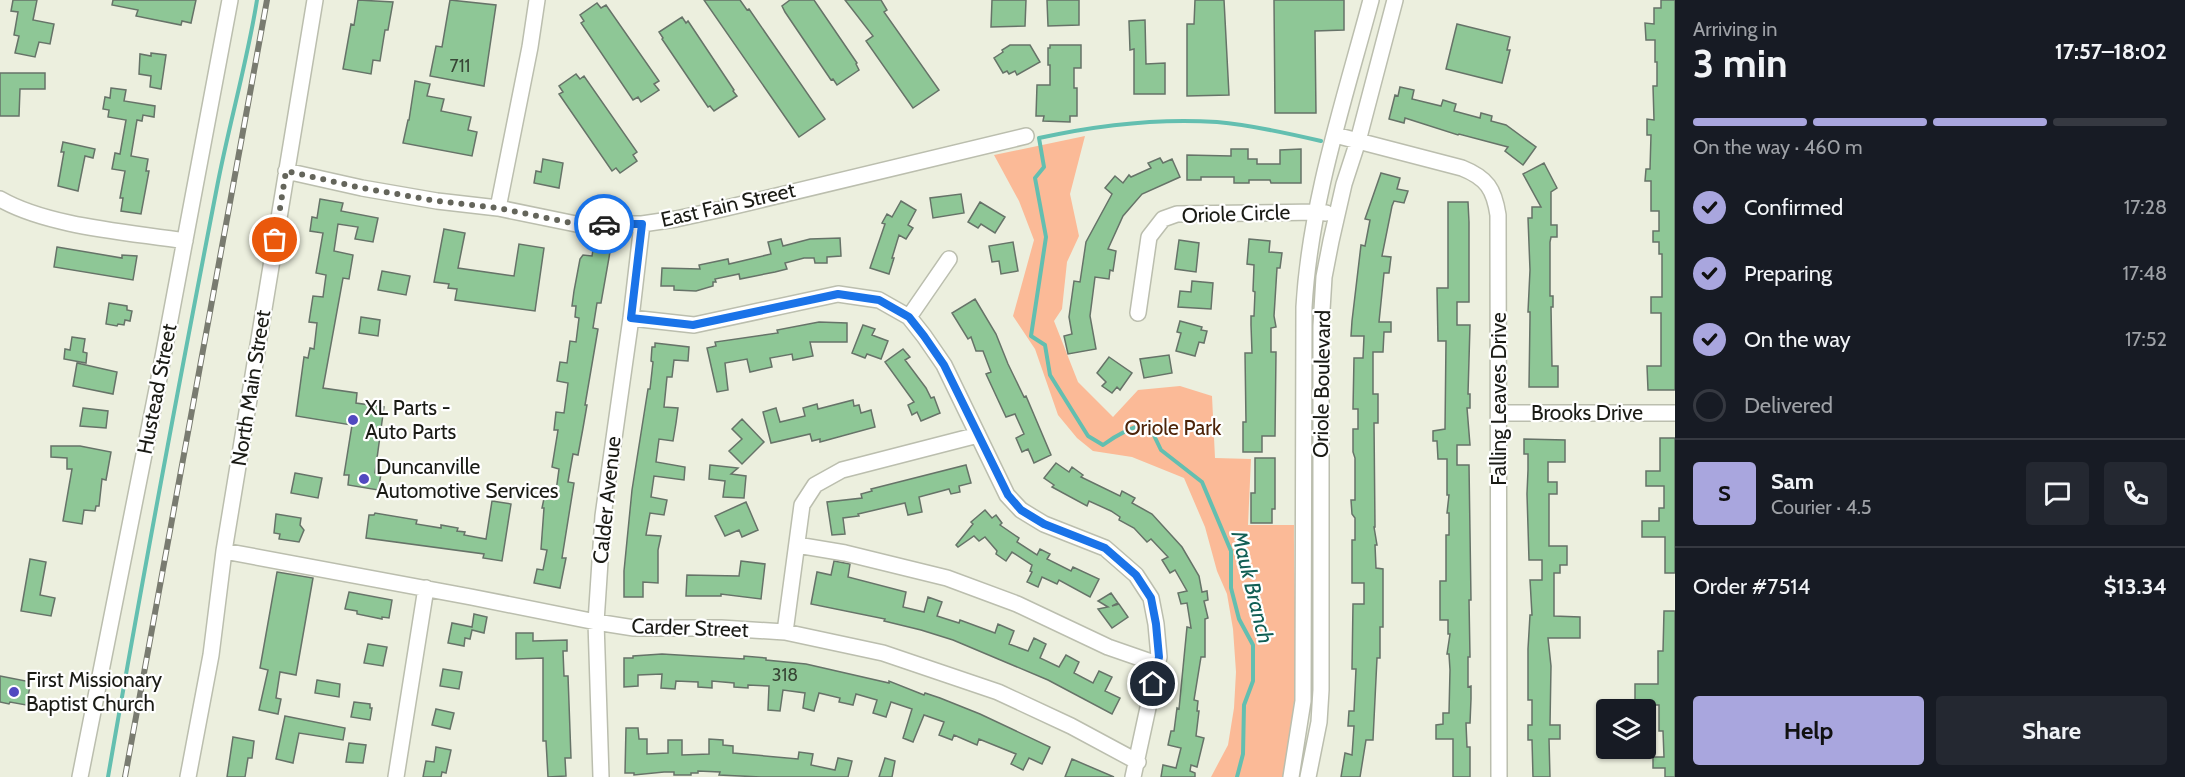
<!DOCTYPE html>
<html lang="en">
<head>
<meta charset="utf-8">
<style>
	:root { --surface:#171b24; --page:#242831; --text:#f1f3f6; --muted:#9ea1a6; --line:#363941; --accent:#a9a6de }
	body { margin:0; font-family:Cabin,sans-serif; background:var(--page); color:var(--text); height:100vh; display:flex; flex-direction:column; font-size:22px; white-space:nowrap }
	* { box-sizing:border-box; margin:0 }
	p { font-size:20px; color:var(--muted) }
	.icon { flex:none; width:33px; height:33px; fill:none; stroke:currentColor; stroke-width:2; stroke-linecap:round; stroke-linejoin:round }
	.map { position:relative; flex:1; overflow:hidden }
	.panel { display:flex; flex-direction:column; background:var(--surface); width:510px }
	.panel>* { flex:none }
	.buttons { position:absolute; left:1596px; top:699px; display:grid; gap:12px }
	.buttons a { display:grid; place-items:center; width:60px; height:60px; border-radius:6px; background:var(--surface); box-shadow:0 2px 4px #0004; font-size:30px }
	.pin { position:absolute; display:grid; place-items:center; width:51px; height:51px; color:#fff; margin:-26px; border:3px solid #fff; border-radius:50%; box-shadow:0 2px 6px #0007 }
	.courier { position:absolute; display:grid; place-items:center; width:60px; height:60px; margin:-30px; border:4px solid #1a73e8; border-radius:50%; background:#fff; color:#222; box-shadow:0 2px 8px #0007 }
	.headline em { font-style:normal; font-weight:700 }
	.headline div { display:flex; flex-direction:column-reverse }
	.headline { display:flex; align-items:center; justify-content:space-between; height:102px; padding:0 18px }
	h1 { font-size:39px; font-weight:700; line-height:45px }
	.bar { display:grid; grid-template-columns:repeat(4,1fr); gap:9px 6px; align-content:center; height:72px; padding:0 18px }
	.bar i { height:8px; border-radius:4px; background:var(--line) }
	.bar .active { background:var(--accent) }
	.bar p { grid-column:span 4 }
	.line { display:flex; align-items:center; gap:15px; padding:0 18px; border-top:2px solid var(--line) }
	.line div { flex:1 }
	.round { display:grid; place-items:center; flex:none; width:63px; height:63px; border-radius:6px; background:var(--page) }
	ol { padding:0 18px; list-style:none }
	li { display:flex; align-items:center; gap:18px; height:66px }
	li p { margin-inline-start:auto }
	li .icon { padding:6px; border-radius:50%; background:var(--accent); color:#111; stroke-width:4 }
	li:last-child { color:var(--muted) }
	li i { width:33px; height:33px; border:3px solid var(--line); border-radius:50% }
	.cta { display:flex; gap:12px; margin-top:auto; padding:12px 18px }
	.cta a { flex:1; height:69px; border-radius:6px; background:var(--accent); color:#111; font-size:24px; font-weight:700; line-height:69px; text-align:center }
	.cta a+a { background:var(--page); color:var(--text) }
	main { display:flex; flex:1; min-height:0 }
	.map>svg:first-child { display:block }
</style>
</head>
<body>
<main>
<div class="map">
<svg width="1675" height="777" viewBox="0 0 1675 777">
	<rect width="100%" height="100%" fill="#ecefde"/>
	<path fill="#fbba97" d="M1085,136L1070,194L1079,236L1067,262L1062,309L1054,321L1078,382L1113,417L1138,390L1180,386L1212,396L1215,458L1251,459L1248,525H1294C1293,608 1303,697 1283,777H1211L1228,745L1234,708L1236,672L1233,629L1227,594L1217,571L1205,527L1184,478L1132,457L1093,451L1077,438L1058,415L1035,349L1013,316L1034,240L1019,201L994,155Z"/>
	<g fill="none" stroke-linecap="round" stroke-linejoin="round">
		<path stroke="#63bfb0" stroke-width="4" d="M108,777C142,580 179,383 217,187C229,124 247,63 257,0
			M1237,777L1243,754L1244,705L1253,681V645L1239,619L1231,588V551L1202,482L1161,450L1148,423C1131,427 1118,434 1103,445L1088,436L1050,375L1045,345L1031,336L1046,237L1035,178L1044,167L1039,138C1098,125 1157,118 1217,122C1252,125 1287,133 1321,141"/>
	</g>
	<path fill="#8ec796" stroke="#667368" stroke-width="1.5" d="M13,0H37L33,20L54,24L50,44L39,42L35,57L15,53L19,36L14,35L18,12L11,11Z
		M113,0H196L191,23L182,21L181,25L136,16L138,10L112,5Z
		M358,0L393,2L388,30H385L380,61L373,60L371,74L343,69L351,24L354,25Z
		M450,0L496,5L484,86L430,76L436,46L442,47Z
		M704,0H740L747,10L749,9L825,119L799,137Z
		M790,0H814L857,63L856,64L859,70L837,85L833,79L831,80L785,12L782,6Z
		M845,0H881L887,10L884,12L939,90L913,108L866,41L873,36Z
		M992,0H1026L1025,26L991,27Z
		M1047,0H1079V25L1048,26Z
		M1195,0H1224L1229,95L1187,96V24H1194Z
		M1274,0H1344V30L1315,31L1316,113H1275Z
		M1661,0H1675V390H1648L1647,366H1661V313H1651V297H1662V254H1659V242H1653V231H1659V211H1651V181H1645L1646,169H1650L1651,135H1647V119L1654,120L1653,86H1657V62H1655V40H1646L1645,23L1654,24V8H1661Z
		M597,3L601,8L606,5L659,81L654,84L659,90L641,102L638,97L633,100L581,23L584,21L580,15Z
		M682,17L686,23L688,21L734,90L733,91L737,96L714,111L710,106L708,107L662,39L663,38L659,32Z
		M1145,20L1146,64L1165,63V94H1134V49L1130,50L1129,21Z
		M1457,24L1510,37L1507,50H1510L1502,83L1446,69Z
		M1010,45H1030L1040,62L1017,75L1015,71L1009,74L1007,71L1003,73L994,58L1003,52L1002,50Z
		M1050,45H1081V68H1074V88H1077V116H1070V122L1043,121L1044,116H1036L1037,85H1050V65H1048V48H1050Z
		M151,53L166,55L161,89L150,87L151,76L139,74L140,54L151,56Z
		M0,73H45V89H20L19,116H0Z
		M576,74L580,79L584,76L637,152L633,155L637,161L620,173L616,168L612,171L559,94L563,92L559,86Z
		M415,81L430,84L427,96L444,99L441,111L471,117L468,130L477,132L472,156L403,143L408,120H409Z
		M1400,87L1414,90L1412,99L1441,106L1443,100L1456,104L1454,111L1480,118L1481,113L1492,116L1491,121L1506,125L1536,147L1523,165L1505,151L1508,147L1459,134L1458,135L1405,118L1404,123L1389,119L1395,95L1398,96Z
		M111,88L126,90L124,101L155,106L154,117L143,115L142,121L137,120L131,156L148,159L146,171H149L141,214L121,211L123,198H120L125,171L112,169L115,153L120,154L126,120L108,117L109,110L103,109L105,97L110,98Z
		M63,142L95,149L93,158L85,156L78,191L58,186L64,152H61Z
		M1231,149H1248V159H1257V164H1280V150L1301,149V183H1271L1270,180H1249V183H1234V177H1201V180H1187V155L1231,156Z
		M1160,158L1163,163L1172,159L1180,177L1142,194L1123,216L1108,249L1116,251L1113,271L1110,270L1109,279L1095,277L1090,316L1096,349L1068,354L1064,336L1072,334L1069,317L1074,281L1080,282L1086,242L1112,194L1105,188L1115,176L1123,183L1129,175L1131,177L1151,168L1148,163Z
		M543,159L563,163L559,188L534,183L536,171L541,172Z
		M1544,163L1557,188L1551,192V225H1557V237H1551L1550,242V296H1553V307H1551L1552,366H1558V387H1529L1530,318V312H1528L1530,270L1528,218H1532V207H1541L1523,174Z
		M1381,173L1400,178L1397,189L1408,191L1404,203L1394,201L1392,206L1382,256L1391,257L1389,273H1384L1379,322H1391V332H1384L1383,352H1373V394H1378V423H1374L1375,527H1374L1377,545H1375L1376,568L1383,569V627H1380V658H1377L1373,740H1366L1360,777H1341L1345,753L1352,755L1354,726H1348L1349,711H1354L1356,669H1352L1353,604H1364V583H1352V540H1355V518L1352,514L1351,500H1355V458L1353,452V429H1358V409H1353L1354,358H1363L1364,336H1351L1352,321L1361,245L1365,246L1370,220L1365,219Z
		M961,194L964,213L933,218L930,198Z
		M320,199L343,203L341,211L378,218L373,242L355,239L358,227L338,224L334,251L353,255L349,279L343,278L323,388L357,393L356,403L384,407L375,473L381,474L378,490L348,485L349,475H344L352,425L296,416L304,357L308,358L310,348L314,349L317,323L309,322L313,296L323,297L326,275L316,273L323,233L310,231L312,217L317,218Z
		M901,201L916,210L908,225L913,228L906,239L899,235L892,258H894L889,274L870,268L885,224L882,223L887,214L892,217Z
		M980,202L1005,217L995,233L981,224L978,228L968,222Z
		M1448,202H1468L1469,222V302H1457V325H1470L1468,394H1470V408H1467L1470,445H1457V465H1469L1471,600H1469L1470,657H1468V687L1471,686V699L1470,723H1466L1467,747H1470V777H1453V739H1436V725L1443,724V713H1449L1450,670L1449,654H1447L1450,634H1448V620H1440V581H1446V535H1449V513H1447L1449,495H1447V459H1438L1437,441H1433V431L1445,429L1446,341H1438L1437,288H1448Z
		M444,229L465,233L458,268L514,276L519,244L544,248L535,311L455,300L457,289L448,288L449,284L434,282Z
		M840,238L841,256L827,257V263H815L814,258H804L785,263L787,269L775,272L740,279L739,274L715,279L716,282H713V286L696,291L674,290V286H661L662,268L700,269L699,265L728,259L729,264L771,254L768,242L781,239L783,246L810,239Z
		M1249,239L1270,241L1269,252L1282,253L1280,268H1277L1274,316L1276,327L1271,328V352H1276L1275,436H1262V452H1243V422H1246L1245,353H1252L1251,325V316H1254L1255,292L1253,291L1254,265L1247,264Z
		M1179,240L1199,243L1196,272L1175,269Z
		M1013,242L1018,271L1001,274L999,261L992,262L989,246Z
		M57,247L122,258V255L137,256L133,280L54,267Z
		M593,250L610,252L601,303H597L593,328L598,329L585,405H587L583,428L578,455L573,454L568,482L574,483L562,558H566L560,588L534,583L537,569L543,570L547,550L541,549L544,508H542L546,489L556,491L559,469L552,467L558,430H554L556,412L564,413L568,383L557,381L560,362L567,363L570,341L576,342L579,318L575,317L576,306H572L574,291L580,259L583,255L592,256Z
		M382,271L410,276L406,295L378,290Z
		M1192,281L1213,283L1211,309L1178,307L1180,291L1191,292Z
		M975,299L996,334L1008,364L1024,397L1026,396L1051,455L1034,463L1028,449L1022,452L1016,438L1024,434L1015,414L1006,417L986,374L991,372L983,351H976L971,337L968,339L952,313Z
		M109,303L127,306V310L132,311L130,321L125,320L124,325L118,324L117,326L106,324Z
		M361,317L380,320L378,336L359,333Z
		M1180,321L1202,327L1201,330L1207,331L1204,343L1199,342L1195,356L1176,351L1181,333L1177,332Z
		M819,322L847,323V342H810L813,356L793,360L792,354L770,358L772,367L750,372L747,359L725,363L728,390L717,392L707,348L716,346L715,342L778,333L777,330Z
		M863,325L875,329L872,335L888,341L881,359L867,354L865,358L852,353Z
		M72,337L85,339L83,352L87,353L86,363L64,359L65,349L70,350Z
		M655,343L689,347L688,361L674,360L672,377H667L664,407L678,408L676,423L673,441L659,439L656,462L685,467L684,480L654,476L651,497L667,500L664,515L650,513L646,535L661,536L658,550V583L643,582V597H624V571L632,490L648,389H650L653,362L651,361L652,347H655Z
		M903,349L910,357L905,360L926,388L931,398L934,397L940,413L921,421L917,412L912,415L908,405L914,402L885,362Z
		M1169,355L1172,373L1144,378L1140,359Z
		M1109,357L1132,373L1120,390L1117,387L1112,393L1102,386L1106,382L1097,373Z
		M77,363L117,372L113,394L73,386Z
		M853,400L854,406L859,405L861,413L871,410L875,427L820,442V439L812,441L810,434L771,443L763,412L776,408L780,422L805,416L803,408L817,404L818,409Z
		M83,408L108,411L106,428L80,426Z
		M742,419L764,442L742,464L729,451L742,439L732,429Z
		M1660,438H1675V573H1665V537H1642V521H1659V508H1664V486H1646V471H1660Z
		M1524,439L1565,440V462H1548V482H1557V494H1549V546H1567V565H1560V573H1554V616L1580,617V638H1548L1551,666L1550,725H1560V739H1549L1550,777H1533L1532,740H1528V725H1532V700H1528V649L1530,615H1532L1530,580H1542V560H1529L1527,494L1528,470V454H1524Z
		M51,446H80L111,452L106,480L102,479L99,506H96L95,511L84,510L82,524L63,521L72,469H67V458L51,457Z
		M1255,458H1275V509H1272V523H1251V493H1255Z
		M1056,463L1069,472L1072,467L1083,475L1081,477L1120,496L1122,491L1135,498L1132,503L1152,514L1182,547L1199,576L1202,592L1207,591L1208,600L1204,601L1208,618L1205,619V657H1201L1194,700L1198,701L1197,711H1199L1196,736L1204,738L1197,767L1191,765L1190,771L1195,773V777H1161L1163,765L1176,768L1181,748L1168,745L1171,731H1174L1177,708L1179,709L1187,627L1191,628L1187,603L1181,604L1178,593L1187,591L1175,570L1170,573L1162,560L1168,557L1151,539L1147,542L1134,528L1119,520L1120,517L1111,511L1089,501L1087,506L1052,487L1054,485L1044,478Z
		M710,465L738,468L731,474L746,476L744,498L723,497L725,481L709,479Z
		M966,465L971,483L959,486L960,492L951,494L949,489L919,497L922,512L908,515L905,503L858,514L859,516L843,518L845,534L832,535L827,502L862,498L861,494L872,491L871,489Z
		M295,473L322,478L318,498L291,493Z
		M492,501L511,504L502,561L483,558L484,554L366,538L369,515H374L375,513L417,520L416,524L441,528V525L458,528L457,531L465,532L464,535L486,539Z
		M746,502L758,530L742,537L739,530L725,536L715,516Z
		M985,510L992,518L996,515L1002,523L1000,525L1019,538L1017,542L1037,555L1040,549L1050,554L1047,559L1071,571L1073,567L1099,579L1090,597L1059,580L1057,584L1042,577L1038,587L1027,582L1032,572L1030,571L1032,565L1012,552L1006,561L996,554L997,551L985,537L979,541L974,536L958,547L956,545L973,524L971,522Z
		M276,514L301,518L300,525L304,530L299,542L279,539L280,534L274,533Z
		M30,559L46,562L40,595L55,598L51,616L21,611Z
		M741,561L765,564L761,599L721,594V596H686L687,575L739,576Z
		M834,561L850,564L848,577L906,592L903,607L924,612L928,597L942,602L937,616L959,623L960,620L995,633L998,624L1014,631L1009,644L1028,651L1034,638L1046,644L1040,658L1059,667L1066,655L1079,662L1074,673L1093,683L1099,671L1112,677L1105,691L1120,698L1112,714L1048,680L953,640L921,630L884,621L885,619L811,604L817,572L831,575Z
		M277,572L313,578L296,675L280,672L276,698L281,699L278,714L259,710L268,670L260,668Z
		M349,592L392,600L389,618L382,617V619L357,614V611L345,609Z
		M1111,593L1118,603L1112,606L1119,604L1128,617L1112,628L1098,609L1108,607L1098,601Z
		M1664,611H1675V777H1665V768H1653V757H1664L1663,731H1659V705H1635V684H1658V651H1663Z
		M474,614L487,617L484,633L472,630L470,639L465,638L464,646L448,643L452,623L472,627Z
		M516,633H533V641L567,640V651H563L564,676H568L571,758H565L566,776L548,777L546,741H543V658L516,659Z
		M368,644L387,647L383,666L364,663Z
		M662,654L744,659V656L766,658V660L806,664L889,683V681L924,695L925,693L940,698L980,714L1050,747L1042,764L1029,758L1023,770L1011,764L1016,754L979,739L977,745L954,735L952,740L939,735L944,722L924,715L913,742L903,738L912,709L891,702L886,717L873,713L877,700L856,694L853,705L839,702L840,698L819,693L814,711L803,708L805,693L783,690L780,711L768,710L769,686L748,685V688L734,687V683L712,681V688L698,687V682L676,681L675,689L661,688L662,674L638,675V686L624,687V658H633V656Z
		M443,669L462,672L459,689L440,686Z
		M0,676L31,682L26,705L10,702L9,704L0,702Z
		M317,680L340,684L339,697L315,693Z
		M354,702L370,704V708H372L370,720L351,717Z
		M436,709L454,713L450,729L432,725Z
		M285,716L345,728L343,740L299,733L293,763L276,759Z
		M626,728H638L639,739H647V754L668,753V740H682V755L709,754V739L723,740V745L733,746V753L798,759L799,752L813,754L811,765L835,770L838,758L852,761L848,777H761L719,775L720,772L698,771V773H691V775H674V772H664L634,775V773H625Z
		M233,737L254,741L252,758H248L245,777H227Z
		M349,743L366,745L363,763L346,762Z
		M436,747L451,750L446,773L442,772L441,777H423L426,761L434,762Z
		M885,758L895,761L892,777H879Z
		M1072,759L1114,777H1065Z"/>
	<g fill="none" stroke-linecap="round" stroke-linejoin="round">
		<g stroke="#bbbeae" stroke-width="18">
			<path id="minor" d="M1335,135L1462,168C1487,178 1494,189 1498,215L1499,777
				M286,171L362,188L437,201L498,208L576,224H642L676,219L722,209L1026,136
				M0,199C49,227 129,232 185,241
				M498,208L530,47L537,0
				M1138,313L1149,237L1163,219L1177,214L1317,212L1326,213
				M909,317L949,259
				M631,318L694,325L838,294L879,300L909,317L924,336L944,365L1007,495L1021,510L1044,524L1105,548L1136,575L1151,598L1156,624L1159,657L1133,777
				M1499,413H1675
				M797,545L845,553L947,578L1017,604L1108,647L1157,664
				M224,551L471,597L596,622L634,628H721L785,632L883,653L998,692L1071,726L1138,762
				M785,632L802,505L815,485L842,470L978,435
				M80,777L157,389L230,0
				M188,777L211,655L224,551L315,0
				M396,777L426,588
				M601,777L596,622L603,516L631,318L642,224
				M1291,777L1303,701L1304,307C1310,203 1344,101 1371,0
				M1308,777L1319,722L1321,690V326L1324,277L1331,241L1344,184L1358,141L1395,0"/>
		</g>
		<use href="#minor" stroke="#fff" stroke-width="15"/>
		<g stroke="#797b70" stroke-width="6">
			<path id="rail" d="M125,777L267,0"/>
		</g>
		<use href="#rail" stroke="#fff" stroke-width="4" stroke-dasharray="11" stroke-linecap="butt"/>
	</g>
	<g fill="none" stroke-linecap="round" stroke-linejoin="round">
		<path stroke="#64655b" stroke-width="6" stroke-dasharray="0 10.8" d="M275,240L286,171L362,188L437,201L498,208L576,224H604"/>
		<path stroke="#1a73e8" stroke-width="8" d="M604,224H642L631,318L693,325L838,294L879,300L909,317L924,336L944,365L1008,495L1021,510L1044,524L1105,548L1136,575L1151,598L1156,624L1159,657L1153,684"/>
	</g>
	<g fill="#5149c0" stroke="#fff" stroke-width="2">
		<circle cx="353" cy="420" r="6"/>
		<circle cx="364" cy="479" r="6"/>
		<circle cx="14" cy="692" r="6"/>
	</g>
	<g text-anchor="middle" stroke-width="4.5" stroke-linejoin="round" paint-order="stroke">
		<g font-size="18" fill="#374635">
			<text x="460" y="72">711</text>
			<text x="785" y="681">318</text>
		</g>
		<g font-size="21" fill="#1a1b15" stroke="#fff">
			<text transform="translate(728 205) rotate(-13)" y="7">East Fain Street</text>
			<text transform="translate(1236 214) rotate(-2)" y="7">Oriole Circle</text>
			<text transform="translate(1322 384) rotate(-89)" y="7">Oriole Boulevard</text>
			<text transform="translate(251 388) rotate(-81)" y="7">North Main Street</text>
			<text transform="translate(157 389) rotate(-79)" y="7">Hustead Street</text>
			<text transform="translate(1499 399) rotate(-90)" y="7">Falling Leaves Drive</text>
			<text x="1587" y="420">Brooks Drive</text>
			<text transform="translate(607 500) rotate(-84)" y="7">Calder Avenue</text>
			<text transform="translate(690 628) rotate(2)" y="7">Carder Street</text>
		</g>
		<g font-size="21" fill="#1a1b15" stroke="#fff" text-anchor="start">
			<text x="365" y="415">XL Parts -<tspan x="365" dy="24">Auto Parts</tspan></text>
			<text x="376" y="474">Duncanville<tspan x="376" dy="24">Automotive Services</tspan></text>
			<text x="26" y="687">First Missionary<tspan x="26" dy="24">Baptist Church</tspan></text>
		</g>
		<g font-size="21" fill="#4d2409" stroke="#fff">
			<text x="1173" y="435">Oriole Park</text>
		</g>
		<g font-size="22" font-style="italic" fill="#125f55" stroke="#fff">
			<text transform="translate(1253 587) rotate(76)" y="8">Mauk Branch</text>
		</g>
	</g>
</svg>
<div class="buttons">
<a><svg class="icon" aria-label="layers" viewBox="0 0 24 24"><path d="M12 4l9 5-9 5-9-5zM3 14l9 5 9-5"/></svg></a>
</div>
<div class="pin" style="left:275px;top:240px;background:#ea580c"><svg class="icon" aria-label="bag" viewBox="0 0 24 24"><path d="M5 8h14l-1 12H6zM9 8a3 3 0 0 1 6 0"/></svg></div>
<div class="pin" style="left:1153px;top:684px;background:#1f2937"><svg class="icon" aria-label="home" viewBox="0 0 24 24"><path d="M3 11l9-7 9 7M6 9v11h12V9"/></svg></div>
<div class="courier" style="left:604px;top:224px"><svg class="icon" aria-label="car" viewBox="0 0 24 24"><path d="M5 17H2v-5l4-1 3-4h7l3 4 3 1v5h-3M9 17h6M6 11h13"/><circle cx="7" cy="17" r="2"/><circle cx="17" cy="17" r="2"/></svg></div>
</div>
<section class="panel">
<div class="headline"><div><h1>3 min</h1><p>Arriving in</p></div><em>17:57–18:02</em></div>
<div class="bar"><i class="active"></i><i class="active"></i><i class="active"></i><i></i><p>On the way · 460 m</p></div>
<ol>
<li><svg class="icon" aria-label="check" viewBox="0 0 24 24"><path d="M5 12l5 5 9-10"/></svg>Confirmed<p>17:28</p></li>
<li><svg class="icon" aria-label="check" viewBox="0 0 24 24"><path d="M5 12l5 5 9-10"/></svg>Preparing<p>17:48</p></li>
<li><svg class="icon" aria-label="check" viewBox="0 0 24 24"><path d="M5 12l5 5 9-10"/></svg>On the way<p>17:52</p></li>
<li><i></i>Delivered</li>
</ol>
<div class="line" style="height:108px"><b class="round" style="background:var(--accent);color:#111">S</b><div><b>Sam</b><p>Courier · 4.5</p></div><a class="round"><svg class="icon" aria-label="chat" viewBox="0 0 24 24"><path d="M4 5h16v11H9l-5 4z"/></svg></a><a class="round"><svg class="icon" aria-label="phone" viewBox="0 0 24 24"><path d="M5 4h4l2 5-3 2q2 4 5 5l2-3 5 2v4C11 20 4 13 5 4z"/></svg></a></div>
<div class="line" style="height:78px"><div>Order #7514</div><b>$13.34</b></div>
<div class="cta"><a>Help</a><a>Share</a></div>
</section>
</main>
</body>
</html>
